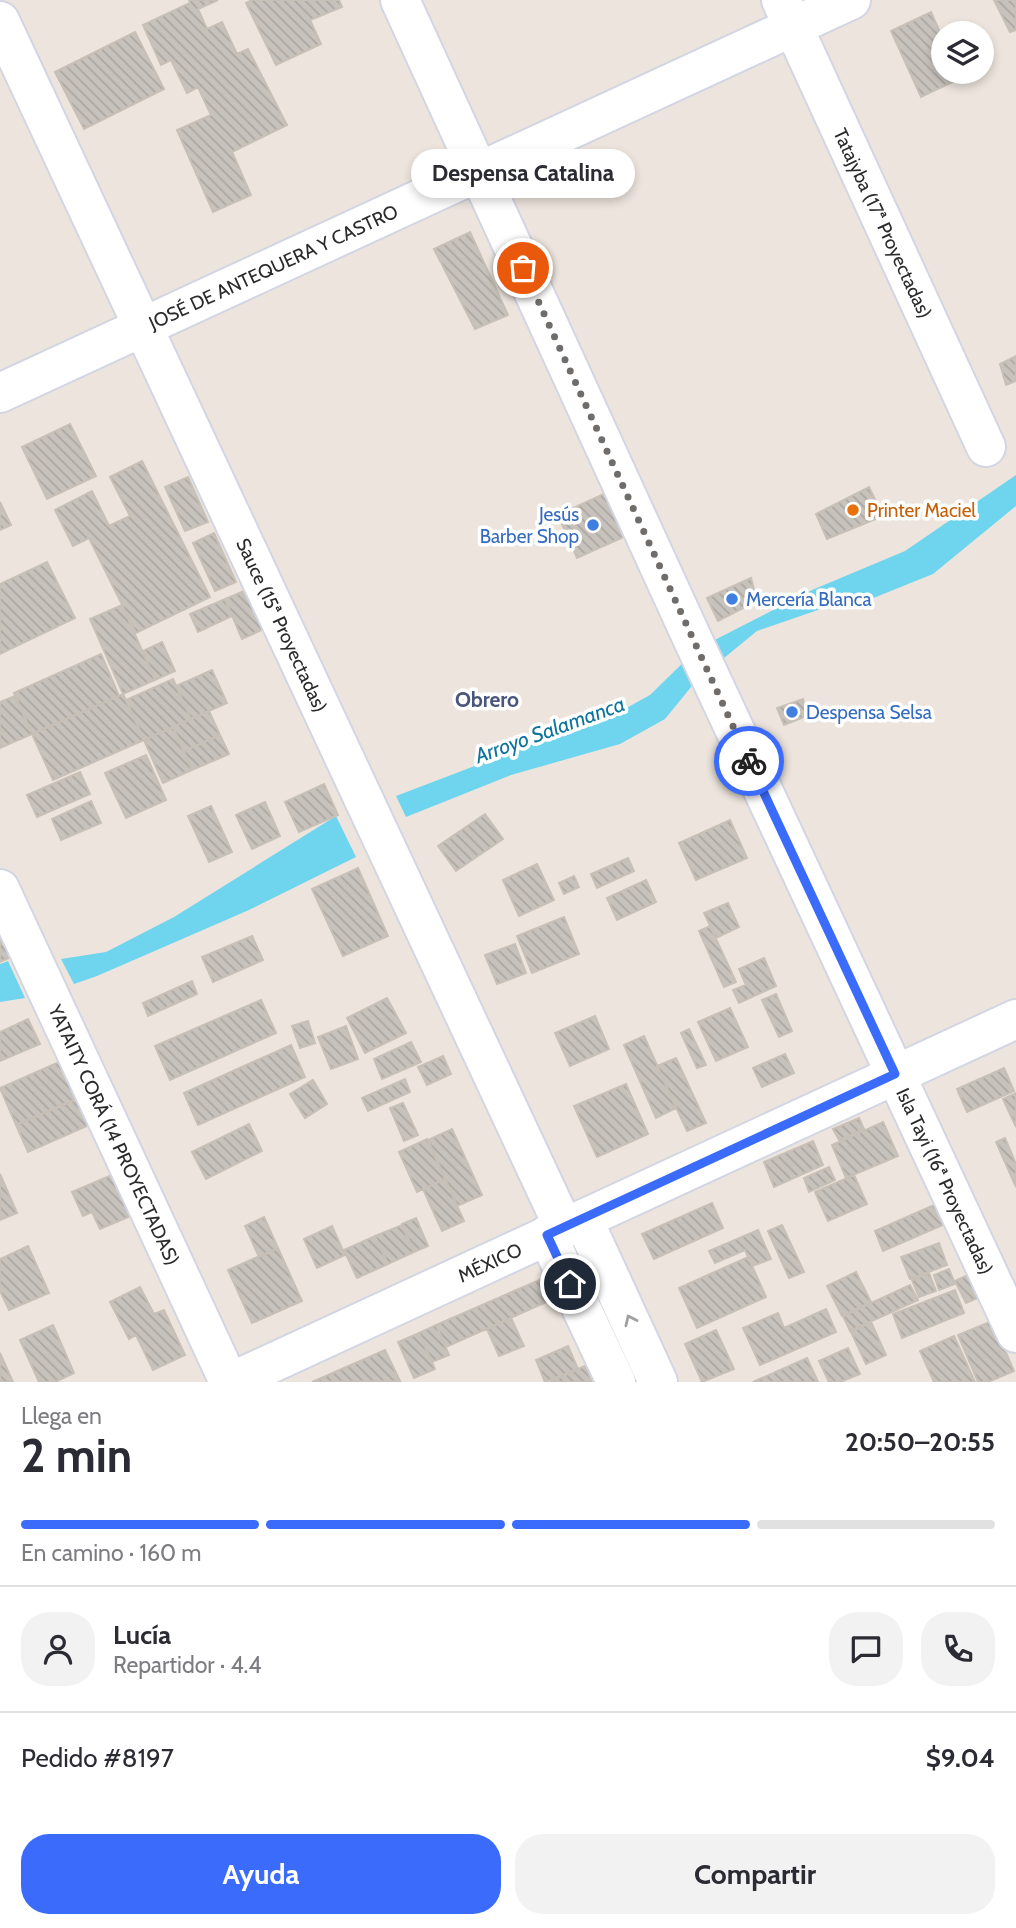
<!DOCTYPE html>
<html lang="es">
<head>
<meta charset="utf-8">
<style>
	:root { --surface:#fff; --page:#f2f2f3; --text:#2b2b33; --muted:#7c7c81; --line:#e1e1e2; --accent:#3b6bfb }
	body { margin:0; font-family:Cabin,sans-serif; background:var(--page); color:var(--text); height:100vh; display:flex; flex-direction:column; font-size:26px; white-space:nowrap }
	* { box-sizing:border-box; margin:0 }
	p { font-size:23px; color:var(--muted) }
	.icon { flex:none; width:38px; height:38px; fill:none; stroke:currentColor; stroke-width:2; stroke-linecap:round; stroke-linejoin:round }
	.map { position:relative; height:1382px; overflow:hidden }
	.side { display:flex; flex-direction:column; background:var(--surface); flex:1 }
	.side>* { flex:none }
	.controls { position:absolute; left:931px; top:21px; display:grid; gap:14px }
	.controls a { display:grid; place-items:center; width:63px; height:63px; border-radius:50%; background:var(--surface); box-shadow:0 4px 10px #0003; font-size:35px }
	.pin { position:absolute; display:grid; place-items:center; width:60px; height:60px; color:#fff; margin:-30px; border:4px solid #fff; border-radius:50%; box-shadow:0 2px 7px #0007 }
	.courier { position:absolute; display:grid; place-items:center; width:70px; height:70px; margin:-35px; border:5px solid #3b6bfb; border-radius:50%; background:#fff; color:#222; box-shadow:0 2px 9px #0007 }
	.bubble { position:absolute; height:49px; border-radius:24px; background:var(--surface); box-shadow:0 4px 10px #0003; font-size:23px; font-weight:700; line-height:49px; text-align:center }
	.head em { font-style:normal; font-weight:700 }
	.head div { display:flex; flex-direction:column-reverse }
	.head { display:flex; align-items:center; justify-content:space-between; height:119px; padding:0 21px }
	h1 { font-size:46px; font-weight:700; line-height:52px }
	.bar { display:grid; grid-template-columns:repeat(4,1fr); gap:10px 7px; align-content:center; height:84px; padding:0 21px }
	.bar i { height:9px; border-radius:5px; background:var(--line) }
	.bar .on { background:var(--accent) }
	.bar p { grid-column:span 4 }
	.line { display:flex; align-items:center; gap:18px; padding:0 21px; border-top:2px solid var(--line) }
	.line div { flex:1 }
	.round { display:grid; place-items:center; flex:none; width:74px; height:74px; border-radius:28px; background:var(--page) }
	.action { display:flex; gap:14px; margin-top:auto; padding:14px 21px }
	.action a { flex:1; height:80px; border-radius:28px; background:var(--accent); color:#fff; font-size:28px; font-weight:700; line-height:80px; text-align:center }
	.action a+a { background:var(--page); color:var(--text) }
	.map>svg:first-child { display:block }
</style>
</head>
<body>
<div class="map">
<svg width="1016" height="1382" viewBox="0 0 1016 1382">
	<defs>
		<pattern id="building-back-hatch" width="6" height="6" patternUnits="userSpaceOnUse" patternTransform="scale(1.75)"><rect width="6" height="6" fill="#c8c2bc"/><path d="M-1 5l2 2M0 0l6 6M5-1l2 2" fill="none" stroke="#aca7a2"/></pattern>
	</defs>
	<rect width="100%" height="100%" fill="#ede5dd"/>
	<path fill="#6fd5ef" d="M1016,475V506L933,574L866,601H844L757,631L696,681L665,719L620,744L511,775L406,817L396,796L556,735L612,716L650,695L697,649L812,590L905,551Z
		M336,816L356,857L249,910L97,976L74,984L61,959L106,952L174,917Z
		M8,961L25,998L0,1002V964Z"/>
	<path fill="url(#building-back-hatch)" stroke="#c8c0b6" stroke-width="2" d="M189,0H218L198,9L207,29L222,22L237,54L248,49L287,125L232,152L251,195L213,212L177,130L211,115L198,87L187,93L171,60L161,65L143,25L190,3Z
		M252,0H339L342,7L310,20L321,44L276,65L246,3Z
		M994,0H1016V30L1010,32Z
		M931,12L943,39V72H958L961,78L921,97L891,31Z
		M135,32L164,89L84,129L55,72Z
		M470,232L508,315L475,329L434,249Z
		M1016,356V381L1006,385L1000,364Z
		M70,424L96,476L47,499L22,447Z
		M142,461L210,597L136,633L89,538L73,546L55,510L92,491L109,526L130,516L110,477Z
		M188,477L208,522L185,531L165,487Z
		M869,487L883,516L827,539L816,514Z
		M608,492L628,535L577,558L558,515Z
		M0,502L11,525L0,530Z
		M214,533L236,582L215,591L193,543Z
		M47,562L75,618L0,654V584Z
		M751,578L757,601L718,621L707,598Z
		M251,588L268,627L242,639L225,599Z
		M225,599L232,616L198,632L190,614Z
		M122,605L155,680L123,694L90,619Z
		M162,642L175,671L155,680L143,651Z
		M101,654L119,696L32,734L14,693Z
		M212,670L227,703L191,719L176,686Z
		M173,679L191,719L144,740L126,700Z
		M123,694L144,740L53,780L32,734Z
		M15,696L32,734L0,748V702Z
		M803,699L807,716L784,725L777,708Z
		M209,711L220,735L184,751L173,727Z
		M173,727L192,770L163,783L144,740Z
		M220,735L229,754L192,770L184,751Z
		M146,755L166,800L126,818L105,773Z
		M80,772L90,794L37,817L27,795Z
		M324,784L338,815L299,832L285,802Z
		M91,801L101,823L61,840L52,819Z
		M265,802L280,836L252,849L236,815Z
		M211,806L232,852L209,862L188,816Z
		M485,814L503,839L456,871L438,846Z
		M730,820L747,858L696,880L679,843Z
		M628,858L634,871L597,888L591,874Z
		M537,864L554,900L519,916L503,880Z
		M358,868L388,936L343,956L312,889Z
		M574,876L579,887L564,894L559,883Z
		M646,880L656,902L617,920L607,898Z
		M728,903L739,927L716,938L704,913Z
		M564,917L579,954L532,973L517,936Z
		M710,926L736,982L724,987L699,931Z
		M0,934L11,957L0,962Z
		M252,936L263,960L213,982L202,957Z
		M515,944L526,973L497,984L485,955Z
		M764,958L776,986L739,1003L733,990L746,985L739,969Z
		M192,981L197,994L148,1016L143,1003Z
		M776,994L792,1031L779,1037L762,1000Z
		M387,998L406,1033L365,1053L347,1018Z
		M261,1000L276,1033L170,1080L155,1046Z
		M730,1008L748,1047L716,1061L698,1022Z
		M595,1016L609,1049L570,1066L555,1033Z
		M28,1019L40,1044L0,1061V1032Z
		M308,1021L315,1043L300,1048L292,1026Z
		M346,1026L358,1059L331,1069L318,1037Z
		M689,1029L706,1065L697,1068L681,1033Z
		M644,1036L676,1108L656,1118L624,1045Z
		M411,1042L421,1062L382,1079L374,1059Z
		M291,1045L305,1077L198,1125L184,1093Z
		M785,1054L794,1073L762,1087L753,1068Z
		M443,1056L451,1074L427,1085L418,1067Z
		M676,1058L706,1123L687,1131L657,1066Z
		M59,1062L76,1099L16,1125L0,1088Z
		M1004,1068L1014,1091L967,1112L957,1089Z
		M405,1079L410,1092L368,1111L362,1098Z
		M313,1080L327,1104L305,1118L290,1094Z
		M626,1084L648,1134L597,1157L574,1106Z
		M1016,1093V1127L1003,1099Z
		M77,1099L89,1125L28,1152L16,1125Z
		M403,1103L418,1135L404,1141L390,1108Z
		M859,1118L864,1129L839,1140L833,1129Z
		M883,1122L898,1156L846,1178L832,1145Z
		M249,1124L262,1151L206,1179L192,1152Z
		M452,1129L482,1195L457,1206L428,1140Z
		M1005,1138L1016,1164V1187L996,1142Z
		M427,1139L445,1179L417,1192L399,1152Z
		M813,1141L823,1165L774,1187L764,1162Z
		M829,1167L835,1180L809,1192L804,1178Z
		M0,1174L17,1213L0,1220Z
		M114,1174L133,1215L100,1229L92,1212L83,1216L72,1192Z
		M854,1175L867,1204L828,1221L815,1192Z
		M445,1179L464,1221L442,1231L423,1189Z
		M943,1201L952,1221L883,1251L875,1231Z
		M712,1203L723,1228L654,1259L642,1234Z
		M264,1217L278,1248L259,1257L245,1226Z
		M416,1218L428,1246L414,1252L402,1224Z
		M402,1225L414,1252L388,1264L375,1236Z
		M782,1225L804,1272L789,1278L768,1231Z
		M332,1226L345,1255L317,1268L304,1239Z
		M758,1230L771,1259L752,1266L745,1250L715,1263L709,1251Z
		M375,1236L388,1264L357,1278L344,1250Z
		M939,1243L947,1265L910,1279L901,1257Z
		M28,1246L49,1293L9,1310L0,1291V1259Z
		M278,1248L302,1301L252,1323L228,1270Z
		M748,1257L766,1297L697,1328L679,1288Z
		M984,1268L994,1291L966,1303L955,1281Z
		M949,1269L955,1284L939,1290L934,1275Z
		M856,1272L871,1302L842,1316L827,1286Z
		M929,1273L936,1291L919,1297L912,1280Z
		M544,1278L553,1299L446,1347L436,1325Z
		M910,1285L918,1300L850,1331L843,1316Z
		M140,1287L154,1314L164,1310L185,1355L153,1370L136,1335L129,1339L110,1302Z
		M955,1290L964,1313L902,1338L893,1314Z
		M826,1309L836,1332L760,1365L743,1328L778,1313L784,1328Z
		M511,1318L524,1346L499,1356L487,1329Z
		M992,1321L1014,1371L988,1382H978L958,1335Z
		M871,1322L886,1355L866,1364L851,1332Z
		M53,1325L74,1373L55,1382H39L20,1340Z
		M436,1325L449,1355L432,1362L419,1333Z
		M716,1330L734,1369L702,1382L685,1344Z
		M419,1333L435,1369L414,1378L398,1342Z
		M954,1336L975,1382H934L920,1351Z
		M568,1346L578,1369L545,1382L536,1360Z
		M848,1348L860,1374L840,1382H829L819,1361Z
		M385,1350L400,1381L312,1382Z
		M0,1353L13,1382H0Z
		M807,1358L818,1382H753Z
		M585,1366L592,1382H550L578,1369Z"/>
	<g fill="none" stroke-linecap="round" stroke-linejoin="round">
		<g stroke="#d2d6e3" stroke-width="42">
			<g id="minor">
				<path d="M400,0L692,638L1016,1333"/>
				<path d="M781,0L986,447"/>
				<path d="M0,21L564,1228"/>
				<path id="s1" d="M0,393L851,0"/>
				<path id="s2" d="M0,889L229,1382"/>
				<path d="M583,1219L658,1382"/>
				<path d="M547,1235L616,1382"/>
				<path id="s3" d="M231,1382L1016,1019"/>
			</g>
		</g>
		<use href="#minor" stroke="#fff" stroke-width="38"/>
	</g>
	<defs><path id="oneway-chevron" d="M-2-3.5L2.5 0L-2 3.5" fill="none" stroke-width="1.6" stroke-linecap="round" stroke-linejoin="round" transform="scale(1.75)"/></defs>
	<use stroke="#a0a0a0" href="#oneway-chevron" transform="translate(630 1320) rotate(-115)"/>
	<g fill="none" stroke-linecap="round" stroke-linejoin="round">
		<path stroke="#6f6c69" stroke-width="7" stroke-dasharray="0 12.6" d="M523,268L749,761"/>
		<path stroke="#3b6bfb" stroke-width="9" d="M570,1284L547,1235L895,1074L749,761"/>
	</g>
	<circle fill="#e8710a" stroke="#fff" stroke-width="2.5" cx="853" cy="510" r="7"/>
	<g fill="#3f7fe0" stroke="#fff" stroke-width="2.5">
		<circle cx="593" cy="525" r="7"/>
		<circle cx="732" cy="599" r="7"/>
		<circle cx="792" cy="712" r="7"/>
	</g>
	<g text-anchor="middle" stroke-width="7" stroke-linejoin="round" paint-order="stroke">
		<g font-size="19" fill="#2b2b2b" stroke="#fff">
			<text transform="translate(883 223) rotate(65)" y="7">Tatajyba (17ª Proyectadas)</text>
			<text dy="7" stroke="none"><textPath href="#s1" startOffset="301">JOSÉ DE ANTEQUERA Y CASTRO</textPath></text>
			<text transform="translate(282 625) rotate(65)" y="7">Sauce (15ª Proyectadas)</text>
			<text dy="7" stroke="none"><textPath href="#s2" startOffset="271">YATAITY CORÁ (14 PROYECTADAS)</textPath></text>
			<text transform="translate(945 1181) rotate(65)" y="7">Isla Tayi (16ª Proyectadas)</text>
			<text dy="7" stroke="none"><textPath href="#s3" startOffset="285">MÉXICO</textPath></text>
		</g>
		<g font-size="19" fill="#c56008" stroke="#fff" text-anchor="start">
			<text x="867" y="517">Printer Maciel</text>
		</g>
		<g font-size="19" fill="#366cbe" stroke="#fff" text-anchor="start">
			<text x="579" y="521" text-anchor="end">Jesús<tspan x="579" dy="22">Barber Shop</tspan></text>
			<text x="746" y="606">Mercería Blanca</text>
			<text x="806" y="719">Despensa Selsa</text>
		</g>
		<g font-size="21" font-weight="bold" fill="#4a567c" stroke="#fff">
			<text x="487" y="707">Obrero</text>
		</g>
		<g font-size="21" font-style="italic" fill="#0d749c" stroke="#fff">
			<text transform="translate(550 730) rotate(-20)" y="7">Arroyo Salamanca</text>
		</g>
	</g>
</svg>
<div class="controls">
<a><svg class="icon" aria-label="layers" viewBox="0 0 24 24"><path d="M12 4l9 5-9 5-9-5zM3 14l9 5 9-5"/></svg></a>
</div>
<div class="pin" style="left:523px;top:268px;background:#ea580c"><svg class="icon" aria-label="bag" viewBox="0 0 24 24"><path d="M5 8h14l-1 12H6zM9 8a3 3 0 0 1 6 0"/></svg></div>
<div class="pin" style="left:570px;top:1284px;background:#1f2937"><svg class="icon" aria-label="home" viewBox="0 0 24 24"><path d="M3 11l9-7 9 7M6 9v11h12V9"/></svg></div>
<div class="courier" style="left:749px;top:761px"><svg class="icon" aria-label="bike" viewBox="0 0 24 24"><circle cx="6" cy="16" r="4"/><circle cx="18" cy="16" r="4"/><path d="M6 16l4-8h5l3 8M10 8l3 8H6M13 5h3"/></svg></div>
<div class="bubble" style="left:411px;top:149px;width:224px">Despensa Catalina</div>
</div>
<section class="side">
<div class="head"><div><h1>2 min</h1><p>Llega en</p></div><em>20:50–20:55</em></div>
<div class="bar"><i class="on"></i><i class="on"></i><i class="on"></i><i></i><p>En camino · 160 m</p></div>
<div class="line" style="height:126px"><a class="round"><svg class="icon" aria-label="person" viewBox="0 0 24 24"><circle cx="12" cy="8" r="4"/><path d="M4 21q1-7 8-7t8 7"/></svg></a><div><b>Lucía</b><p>Repartidor · 4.4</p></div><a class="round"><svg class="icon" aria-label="chat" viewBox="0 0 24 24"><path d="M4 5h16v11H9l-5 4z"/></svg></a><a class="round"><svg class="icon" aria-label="phone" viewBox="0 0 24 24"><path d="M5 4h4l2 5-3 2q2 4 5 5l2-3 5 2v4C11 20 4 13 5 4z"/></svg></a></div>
<div class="line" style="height:91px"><div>Pedido #8197</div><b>$9.04</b></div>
<div class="action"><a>Ayuda</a><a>Compartir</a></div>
</section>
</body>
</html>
